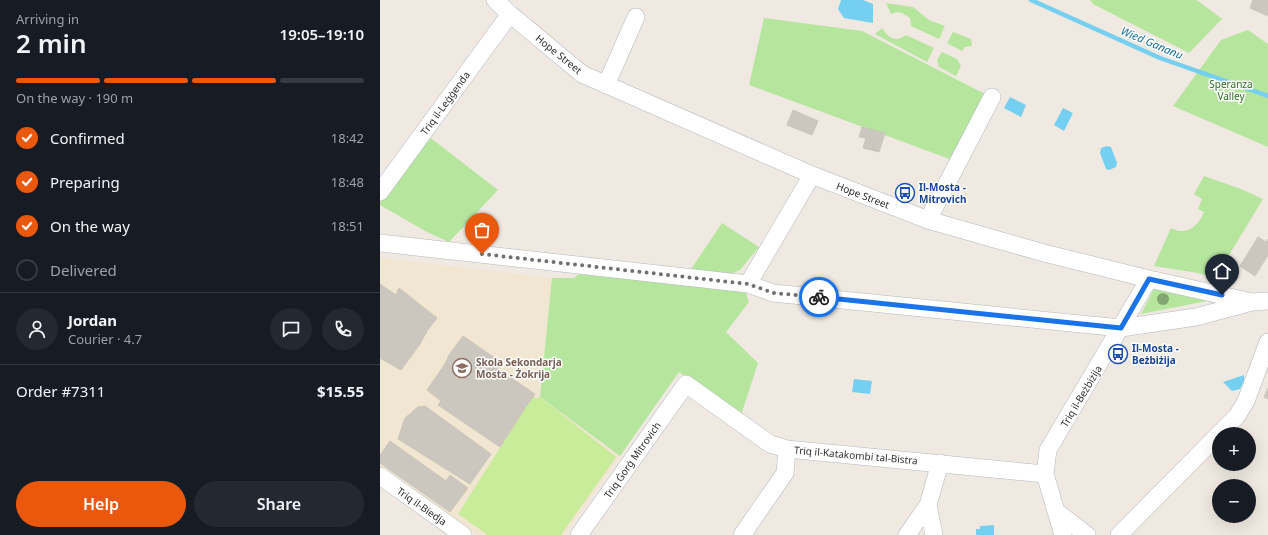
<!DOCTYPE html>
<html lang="en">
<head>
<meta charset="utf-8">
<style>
	:root { --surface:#171b24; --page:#242831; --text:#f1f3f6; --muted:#9ea1a6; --line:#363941; --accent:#ea580c }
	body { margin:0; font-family:"Noto Sans",sans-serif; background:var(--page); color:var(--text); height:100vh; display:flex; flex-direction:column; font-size:15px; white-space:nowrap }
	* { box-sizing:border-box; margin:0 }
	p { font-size:13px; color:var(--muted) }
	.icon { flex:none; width:22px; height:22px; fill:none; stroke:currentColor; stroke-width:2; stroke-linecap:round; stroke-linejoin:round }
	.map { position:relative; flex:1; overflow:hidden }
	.panel { display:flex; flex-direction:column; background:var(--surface); width:380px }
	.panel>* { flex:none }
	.controls { position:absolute; left:832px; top:427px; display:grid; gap:8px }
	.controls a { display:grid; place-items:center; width:44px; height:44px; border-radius:50%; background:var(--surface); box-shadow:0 4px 16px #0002; font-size:20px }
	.pin { position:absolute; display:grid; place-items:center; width:34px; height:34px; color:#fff; margin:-41px -17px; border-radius:50% 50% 50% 0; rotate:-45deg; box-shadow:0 0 4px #0007 }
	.pin .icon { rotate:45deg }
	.courier { position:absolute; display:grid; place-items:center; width:40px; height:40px; margin:-20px; border:3px solid #1a73e8; border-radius:50%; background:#fff; color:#222; box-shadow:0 1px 5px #0007 }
	.overview em { font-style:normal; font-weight:600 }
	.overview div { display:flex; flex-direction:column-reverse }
	.overview { display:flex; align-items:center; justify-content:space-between; height:68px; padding:0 16px }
	h1 { font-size:26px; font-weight:600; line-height:30px }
	.bar { display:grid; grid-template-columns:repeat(4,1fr); gap:6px 4px; align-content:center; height:48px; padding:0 16px }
	.bar i { height:5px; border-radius:3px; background:var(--line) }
	.bar .current { background:var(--accent) }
	.bar p { grid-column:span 4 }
	.line { display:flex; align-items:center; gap:10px; padding:0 16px; border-top:1px solid var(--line) }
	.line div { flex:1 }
	.round { display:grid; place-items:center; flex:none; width:42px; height:42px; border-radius:21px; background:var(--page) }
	ol { padding:0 16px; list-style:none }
	li { display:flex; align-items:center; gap:12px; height:44px }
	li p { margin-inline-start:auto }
	li .icon { padding:4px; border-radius:50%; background:var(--accent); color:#fff; stroke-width:4 }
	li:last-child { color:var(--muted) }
	li i { width:22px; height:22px; border:2px solid var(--line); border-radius:50% }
	.cta { display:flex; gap:8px; margin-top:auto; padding:8px 16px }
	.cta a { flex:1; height:46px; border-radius:24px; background:var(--accent); color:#fff; font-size:16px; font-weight:600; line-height:46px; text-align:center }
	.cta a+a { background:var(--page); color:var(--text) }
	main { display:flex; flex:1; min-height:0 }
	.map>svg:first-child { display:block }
</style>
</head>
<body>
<main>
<section class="panel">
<div class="overview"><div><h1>2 min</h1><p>Arriving in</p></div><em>19:05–19:10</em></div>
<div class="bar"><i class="current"></i><i class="current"></i><i class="current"></i><i></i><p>On the way · 190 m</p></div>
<ol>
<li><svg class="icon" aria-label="check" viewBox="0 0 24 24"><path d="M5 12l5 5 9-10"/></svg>Confirmed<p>18:42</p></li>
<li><svg class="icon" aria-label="check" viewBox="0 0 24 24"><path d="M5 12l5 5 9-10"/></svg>Preparing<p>18:48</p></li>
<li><svg class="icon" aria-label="check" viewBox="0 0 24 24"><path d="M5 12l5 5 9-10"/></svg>On the way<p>18:51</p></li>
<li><i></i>Delivered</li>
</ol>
<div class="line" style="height:72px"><a class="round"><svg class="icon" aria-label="person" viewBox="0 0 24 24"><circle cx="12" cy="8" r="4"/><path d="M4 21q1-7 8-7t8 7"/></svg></a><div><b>Jordan</b><p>Courier · 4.7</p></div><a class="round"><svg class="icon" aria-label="chat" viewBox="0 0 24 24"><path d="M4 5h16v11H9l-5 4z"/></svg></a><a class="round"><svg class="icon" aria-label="phone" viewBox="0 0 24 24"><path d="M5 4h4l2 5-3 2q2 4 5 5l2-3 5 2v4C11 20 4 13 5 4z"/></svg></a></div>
<div class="line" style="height:52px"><div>Order #7311</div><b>$15.55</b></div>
<div class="cta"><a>Help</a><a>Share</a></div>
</section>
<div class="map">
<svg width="888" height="535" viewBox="0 0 888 535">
	<rect width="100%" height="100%" fill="#efe9e1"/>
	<path fill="#f0e6d1" d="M0,258L172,278L160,397L240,456L185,535H98L0,469Z"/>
	<path fill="#b6e59e" d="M710,0H817L842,19L809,53L713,4Z
		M506,3L533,7L549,20L565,26L559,39L531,26L530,18C523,13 519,10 511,14Z
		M384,18L482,31L607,95L575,161L369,85Z
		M502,28C509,38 515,43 526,35L554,48L547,62L495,34Z
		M868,30L888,44V147L793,106L841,40Z
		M573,32L591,39L592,46L585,47L582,51L567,43Z
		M562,52L577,59L581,66L576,76L559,67L557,60Z
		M48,136L118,190L69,242L47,232L0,205V201Z
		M824,176L861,189L883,199L840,270L832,268L829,276L818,273L774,266L791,228C794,229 798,231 801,231C812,232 821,221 824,212L818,209L822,199L814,194Z
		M342,223L379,247L360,270L344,277L309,272Z
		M204,270L365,291L369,302L346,332L378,363L360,418L299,372L240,456L160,397L172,278H194Z
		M774,289L827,301L761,314Z"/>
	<path fill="#c9ec9a" d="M153,396L156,399L160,397L236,457L181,535H108L78,514Z"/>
	<path fill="#75cff0" d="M461,0H483L493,4V23L464,18L458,9Z
		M630,97L646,105L641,117L624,108Z
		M683,108L693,113L684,131L674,125Z
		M727,146L731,147L737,163L736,167L729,170L726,169L720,153L721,148Z
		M864,375V381L860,389L852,391L843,382Z
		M474,379L492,381L490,394L472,392Z
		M614,525V535H596V529H600V526Z"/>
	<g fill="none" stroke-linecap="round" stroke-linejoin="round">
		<path stroke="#75cff0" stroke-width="4.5" d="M651,0L780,58L888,96"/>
	</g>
	<path fill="#cbc7bf" stroke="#cbc5ba" d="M873,0H888V16L870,8Z
		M413,110L438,121L432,135L407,125Z
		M482,127L505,133L499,152L483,148L486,138L479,137Z
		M878,237L886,242L888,239V255L875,276L860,266Z
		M0,284L16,295L19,288L57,318L47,331L0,298Z
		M0,298L47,331L40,344L0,315Z
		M0,315L40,344L21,370L0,358Z
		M83,336L122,363L118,369L155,394L145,408L69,355Z
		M69,355L145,408L140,416L65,364Z
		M65,364L140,416L120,447L58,405L61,401L47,390Z
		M888,388V399L884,397Z
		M45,406L111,454L90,484L18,439L25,418L38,407Z
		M10,441L66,481L70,475L88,488L70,512L0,463V455Z"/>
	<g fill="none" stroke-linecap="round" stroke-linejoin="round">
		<g stroke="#b4b7c1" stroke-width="18">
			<path id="minor" d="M115,0L130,14L202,74L432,175L548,220L664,253L769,279L872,302L888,301
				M226,85L256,17
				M0,192L130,14
				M548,220L612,97
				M0,243L368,284L393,293L741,328L816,317L872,302
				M368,284L432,175
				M839,434L857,416L866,401L888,342
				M0,476L83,535
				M548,505L554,535
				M677,512L707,535
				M199,535L306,384L390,444L407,449L665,474
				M362,535L405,473L407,449
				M527,535L548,505L560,463
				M683,535L665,474L668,450L769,279
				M739,535L839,434"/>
		</g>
		<use href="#minor" stroke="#fff" stroke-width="17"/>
	</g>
	<circle fill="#84a574" cx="783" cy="299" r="6"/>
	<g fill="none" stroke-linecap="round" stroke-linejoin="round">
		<path stroke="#726f6d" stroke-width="4" stroke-dasharray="0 7.2" d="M102,254L368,284L394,293L439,297"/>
		<path stroke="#1a73e8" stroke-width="5" d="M439,297L741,328L769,279L842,295"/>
	</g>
	<defs>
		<g id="bus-ring" transform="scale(1)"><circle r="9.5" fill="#fff" stroke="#1a4fb4" stroke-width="1.5"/><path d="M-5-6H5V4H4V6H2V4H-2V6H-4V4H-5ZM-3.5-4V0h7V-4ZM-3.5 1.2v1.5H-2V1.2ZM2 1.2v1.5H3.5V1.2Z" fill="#1a4fb4"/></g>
		<g id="school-ring" transform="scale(1)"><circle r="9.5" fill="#fff" stroke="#8d6e63" stroke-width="1.5"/><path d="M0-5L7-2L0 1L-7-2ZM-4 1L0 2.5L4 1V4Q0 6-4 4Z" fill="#8d6e63"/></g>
	</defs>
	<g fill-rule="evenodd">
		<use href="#bus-ring" x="525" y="193"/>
		<use href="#bus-ring" x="738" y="354"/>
		<use href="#school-ring" x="82" y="368"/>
	</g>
	<g text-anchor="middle" stroke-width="3" stroke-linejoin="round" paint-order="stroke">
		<g font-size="10" fill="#2e2e2e" stroke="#fff">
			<text transform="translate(179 54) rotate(39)" y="4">Hope Street</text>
			<text transform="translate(65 103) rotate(-54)" y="4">Triq il-Leġġenda</text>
			<text transform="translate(483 195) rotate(21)" y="4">Hope Street</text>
			<text transform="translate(701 396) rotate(-59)" y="4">Triq il-Beżbiżija</text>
			<text transform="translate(476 455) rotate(5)" y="4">Triq il-Katakombi tal-Bistra</text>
			<text transform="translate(252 460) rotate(-55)" y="4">Triq Ġorġ Mitrovich</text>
			<text transform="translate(42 506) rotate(35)" y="4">Triq il-Biedja</text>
		</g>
		<g font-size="10" fill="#2c6e1b" stroke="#fff">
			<text x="851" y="88">Speranza<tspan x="851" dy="12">Valley</tspan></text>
		</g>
		<g font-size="10" font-weight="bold" fill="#164399" stroke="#fff" text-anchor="start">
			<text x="539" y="191">Il-Mosta -<tspan x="539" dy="12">Mitrovich</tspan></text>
			<text x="752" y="352">Il-Mosta -<tspan x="752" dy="12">Beżbiżija</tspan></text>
		</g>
		<g font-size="10" font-weight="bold" fill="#785e54" stroke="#fff" text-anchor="start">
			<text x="96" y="366">Skola Sekondarja<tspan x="96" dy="12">Mosta - Żokrija</tspan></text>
		</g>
		<g font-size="11" font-style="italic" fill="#0d6fa3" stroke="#fff">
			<text transform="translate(772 43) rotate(23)" y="4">Wied Gananu</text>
		</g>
	</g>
</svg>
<div class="controls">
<a>+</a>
<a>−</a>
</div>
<div class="pin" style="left:102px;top:254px;background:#ea580c"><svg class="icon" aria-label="bag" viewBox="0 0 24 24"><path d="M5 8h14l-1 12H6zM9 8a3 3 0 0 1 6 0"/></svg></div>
<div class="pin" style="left:842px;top:295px;background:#1f2937"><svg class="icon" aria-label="home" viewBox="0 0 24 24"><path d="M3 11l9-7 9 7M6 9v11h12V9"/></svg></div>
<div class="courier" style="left:439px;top:297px"><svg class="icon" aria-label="bike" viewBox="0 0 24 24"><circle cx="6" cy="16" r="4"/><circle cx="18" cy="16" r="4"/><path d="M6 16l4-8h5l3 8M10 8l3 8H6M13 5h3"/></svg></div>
</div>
</main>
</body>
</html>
